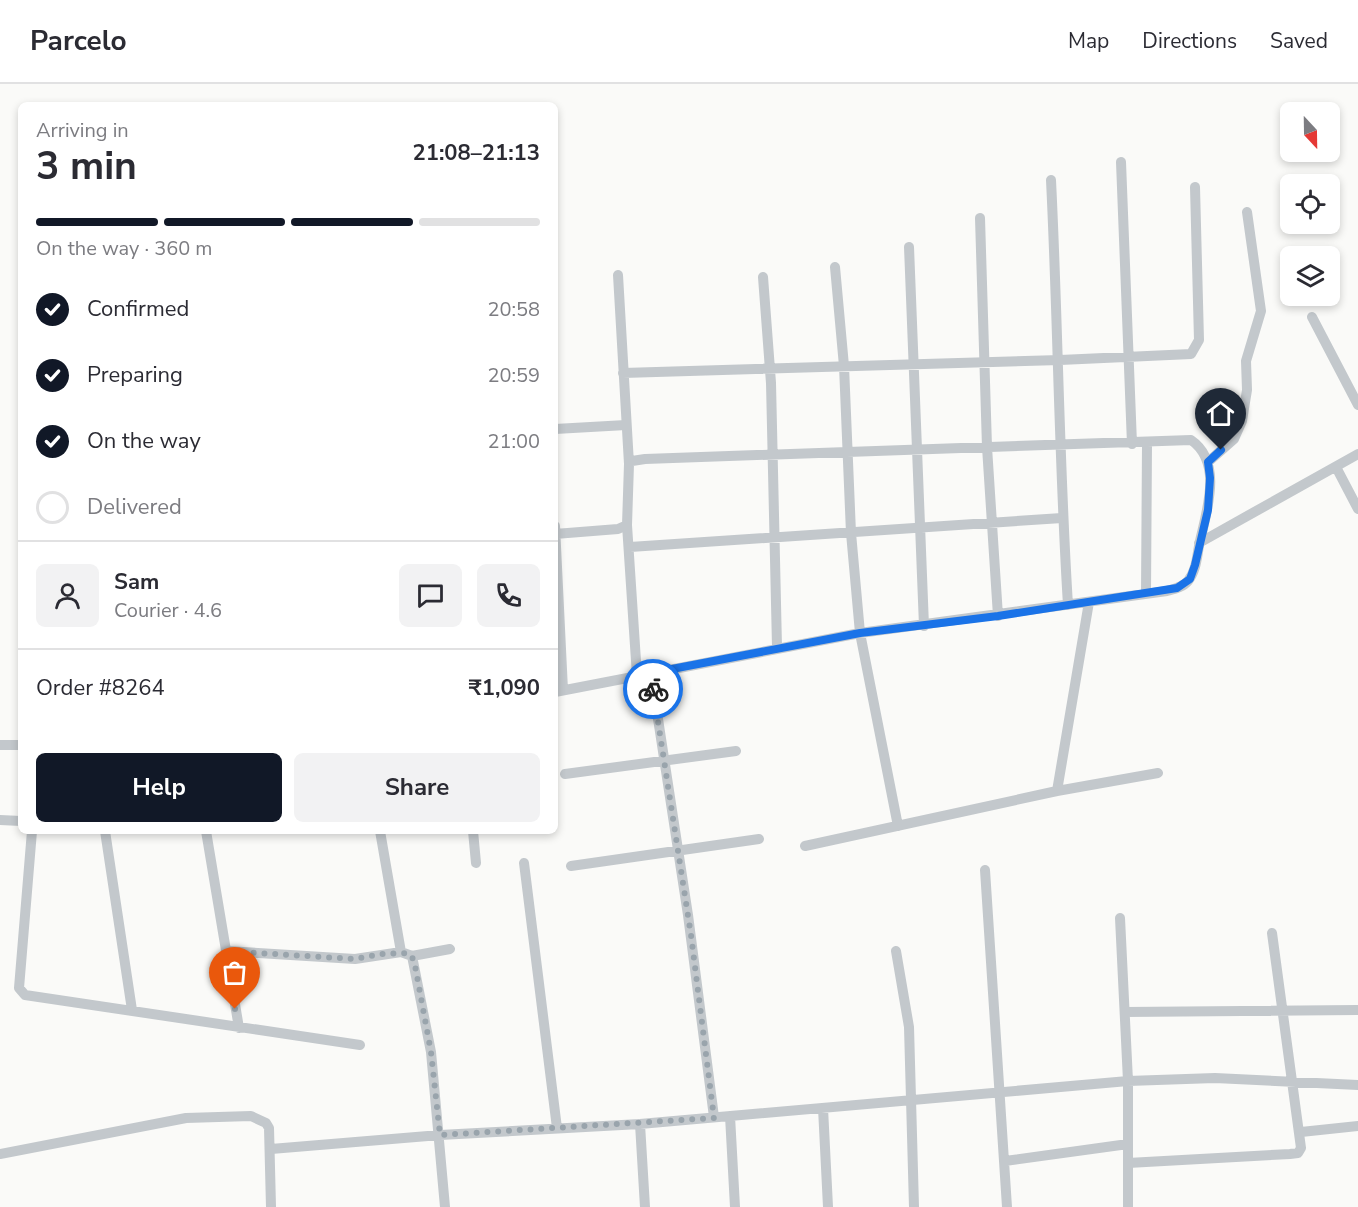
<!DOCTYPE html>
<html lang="en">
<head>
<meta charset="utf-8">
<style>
	:root { --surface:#fff; --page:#f2f2f3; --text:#2b2b33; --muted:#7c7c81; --line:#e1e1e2; --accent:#111827 }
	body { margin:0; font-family:"Nunito Sans",sans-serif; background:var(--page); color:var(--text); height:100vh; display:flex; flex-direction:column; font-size:22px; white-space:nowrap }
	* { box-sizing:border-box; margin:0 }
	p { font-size:20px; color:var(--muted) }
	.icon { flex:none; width:33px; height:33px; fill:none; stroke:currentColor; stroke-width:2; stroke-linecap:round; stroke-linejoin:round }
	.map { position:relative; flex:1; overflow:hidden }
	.details { position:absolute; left:18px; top:18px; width:540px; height:732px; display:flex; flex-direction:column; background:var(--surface); border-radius:9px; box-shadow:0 3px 9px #0003 }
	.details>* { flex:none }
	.needle { width:39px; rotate:158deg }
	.controls { position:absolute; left:1280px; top:18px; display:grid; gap:12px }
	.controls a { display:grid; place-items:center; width:60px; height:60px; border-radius:9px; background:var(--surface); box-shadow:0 3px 9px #0003; font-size:30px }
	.pin { position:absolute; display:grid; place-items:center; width:51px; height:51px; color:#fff; margin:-62px -26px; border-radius:50% 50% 50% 0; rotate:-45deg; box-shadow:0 0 6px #0007 }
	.pin .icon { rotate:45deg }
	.courier { position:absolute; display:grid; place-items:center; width:60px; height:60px; margin:-30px; border:4px solid #1a73e8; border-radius:50%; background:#fff; color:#222; box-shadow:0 2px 8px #0007 }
	.headline em { font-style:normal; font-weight:700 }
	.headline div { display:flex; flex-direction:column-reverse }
	.headline { display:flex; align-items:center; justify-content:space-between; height:102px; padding:0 18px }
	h1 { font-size:39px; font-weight:700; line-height:45px }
	.bar { display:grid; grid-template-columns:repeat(4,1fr); gap:9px 6px; align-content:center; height:72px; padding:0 18px }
	.bar i { height:8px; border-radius:4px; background:var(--line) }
	.bar .active { background:var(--accent) }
	.bar p { grid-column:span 4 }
	.line { display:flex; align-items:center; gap:15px; padding:0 18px; border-top:2px solid var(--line) }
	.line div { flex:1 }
	.round { display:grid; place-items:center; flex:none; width:63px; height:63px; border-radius:9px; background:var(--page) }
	ol { padding:0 18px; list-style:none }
	li { display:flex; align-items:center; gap:18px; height:66px }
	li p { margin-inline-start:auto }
	li .icon { padding:6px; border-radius:50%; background:var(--accent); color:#fff; stroke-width:4 }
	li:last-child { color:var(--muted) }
	li i { width:33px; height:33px; border:3px solid var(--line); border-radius:50% }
	.action { display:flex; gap:12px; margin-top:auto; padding:12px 18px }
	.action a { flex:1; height:69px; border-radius:9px; background:var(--accent); color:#fff; font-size:24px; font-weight:700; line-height:69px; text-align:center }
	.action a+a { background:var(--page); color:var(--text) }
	header { display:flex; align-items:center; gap:36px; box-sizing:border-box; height:84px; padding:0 30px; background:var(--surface); border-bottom:2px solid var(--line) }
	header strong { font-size:28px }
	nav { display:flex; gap:33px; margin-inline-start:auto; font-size:21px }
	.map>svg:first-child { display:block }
</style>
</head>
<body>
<header>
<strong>Parcelo</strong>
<nav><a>Map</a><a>Directions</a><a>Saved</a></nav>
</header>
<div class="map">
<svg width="1358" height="1123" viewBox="0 0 1358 1123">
	<rect width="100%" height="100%" fill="#fafaf8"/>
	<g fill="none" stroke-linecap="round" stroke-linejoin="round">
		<path stroke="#c3c8cc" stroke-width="10" d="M1121,78L1132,360
			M1051,96C1058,237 1059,379 1068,521
			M980,134L987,363L998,532
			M909,163L924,542
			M835,183L844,282L851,449L860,549L898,742
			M618,191L629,380
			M763,193L771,299L777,563
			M1312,233L1358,321
			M623,289L1060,276L1191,270L1199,256L1195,103
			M555,345L626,341
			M1208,378L1234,355L1242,337L1247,306L1246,277L1261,227L1247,128
			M1336,383L1358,425
			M627,441L637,592
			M555,442L563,606
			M555,450L618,445L627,441L629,380L632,377L645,375L1191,356C1223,378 1207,426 1200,457C1197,470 1197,486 1188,497C1183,503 1174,505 1167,507L860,549L555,608
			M1199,459L1358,370
			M630,463L1062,434
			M1146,510L1147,360
			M651,589L688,831L714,1033
			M0,661H21
			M565,690L736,667
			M1057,707L1158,689
			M0,736L21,737
			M32,747L19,904L25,911L360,961
			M105,747L132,926
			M206,747L239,944
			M380,747L401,868
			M473,747L476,779
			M805,762L1057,707L1089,518
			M524,779L557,1044
			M571,782L759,755
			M985,786L1007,1123
			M1120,834L1128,997V1123
			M226,867L355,875L401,868L412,872L431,968L445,1123
			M896,867L909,943L914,1123
			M412,872L450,865
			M1125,928L1358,926
			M823,1024L828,1123
			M730,1032L735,1123
			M640,1040L645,1123
			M1301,1048L1358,1042
			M271,1065L440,1051L640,1040L1128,997L1215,994L1358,1001
			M0,1070L186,1034L251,1032L266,1039L269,1044L271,1123
			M1005,1077L1128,1060
			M1128,1079L1290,1070L1298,1069L1301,1064L1272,849"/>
	</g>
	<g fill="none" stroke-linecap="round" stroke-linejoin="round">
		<path stroke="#99a4ac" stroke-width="6" stroke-dasharray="0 10.8" d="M235,925L226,867L355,875L381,870L408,869L414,876L431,968L440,1051L714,1034L691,851L653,605"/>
		<path stroke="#1a73e8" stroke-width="8" d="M653,605L651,589L860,549L998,532L1177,504L1190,495L1195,481L1208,426L1210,394L1208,378L1221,366"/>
	</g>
</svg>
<div class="controls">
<a><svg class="needle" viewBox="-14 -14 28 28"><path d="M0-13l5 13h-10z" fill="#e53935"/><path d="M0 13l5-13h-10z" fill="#7c7c81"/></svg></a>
<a><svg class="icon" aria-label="locate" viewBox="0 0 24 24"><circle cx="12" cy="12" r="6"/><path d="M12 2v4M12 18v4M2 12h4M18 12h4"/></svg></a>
<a><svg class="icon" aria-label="layers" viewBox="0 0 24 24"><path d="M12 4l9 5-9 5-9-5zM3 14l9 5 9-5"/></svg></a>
</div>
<div class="pin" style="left:235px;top:925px;background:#ea580c"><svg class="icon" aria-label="bag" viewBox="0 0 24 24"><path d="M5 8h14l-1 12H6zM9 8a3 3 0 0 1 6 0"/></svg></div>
<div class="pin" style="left:1221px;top:366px;background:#1f2937"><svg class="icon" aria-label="home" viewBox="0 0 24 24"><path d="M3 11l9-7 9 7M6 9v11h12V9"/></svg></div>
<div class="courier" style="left:653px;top:605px"><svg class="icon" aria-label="bike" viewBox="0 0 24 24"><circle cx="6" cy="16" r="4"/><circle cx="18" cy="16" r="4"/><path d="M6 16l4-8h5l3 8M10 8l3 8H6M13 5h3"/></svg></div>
<section class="details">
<div class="headline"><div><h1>3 min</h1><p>Arriving in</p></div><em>21:08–21:13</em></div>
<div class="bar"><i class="active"></i><i class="active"></i><i class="active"></i><i></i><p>On the way · 360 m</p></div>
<ol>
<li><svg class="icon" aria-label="check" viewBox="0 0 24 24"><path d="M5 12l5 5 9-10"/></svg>Confirmed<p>20:58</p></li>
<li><svg class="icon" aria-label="check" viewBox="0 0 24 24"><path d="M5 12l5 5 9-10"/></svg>Preparing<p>20:59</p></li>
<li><svg class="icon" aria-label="check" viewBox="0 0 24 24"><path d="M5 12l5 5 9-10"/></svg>On the way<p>21:00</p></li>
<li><i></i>Delivered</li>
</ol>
<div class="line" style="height:108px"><a class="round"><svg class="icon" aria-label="person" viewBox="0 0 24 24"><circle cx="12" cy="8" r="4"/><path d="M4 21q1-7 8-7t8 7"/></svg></a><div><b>Sam</b><p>Courier · 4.6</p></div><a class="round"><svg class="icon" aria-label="chat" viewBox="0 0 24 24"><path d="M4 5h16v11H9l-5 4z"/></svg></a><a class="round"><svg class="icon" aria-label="phone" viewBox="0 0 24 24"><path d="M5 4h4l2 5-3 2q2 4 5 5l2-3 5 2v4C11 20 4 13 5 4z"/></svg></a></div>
<div class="line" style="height:78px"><div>Order #8264</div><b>₹1,090</b></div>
<div class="action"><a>Help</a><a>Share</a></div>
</section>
</div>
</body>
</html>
